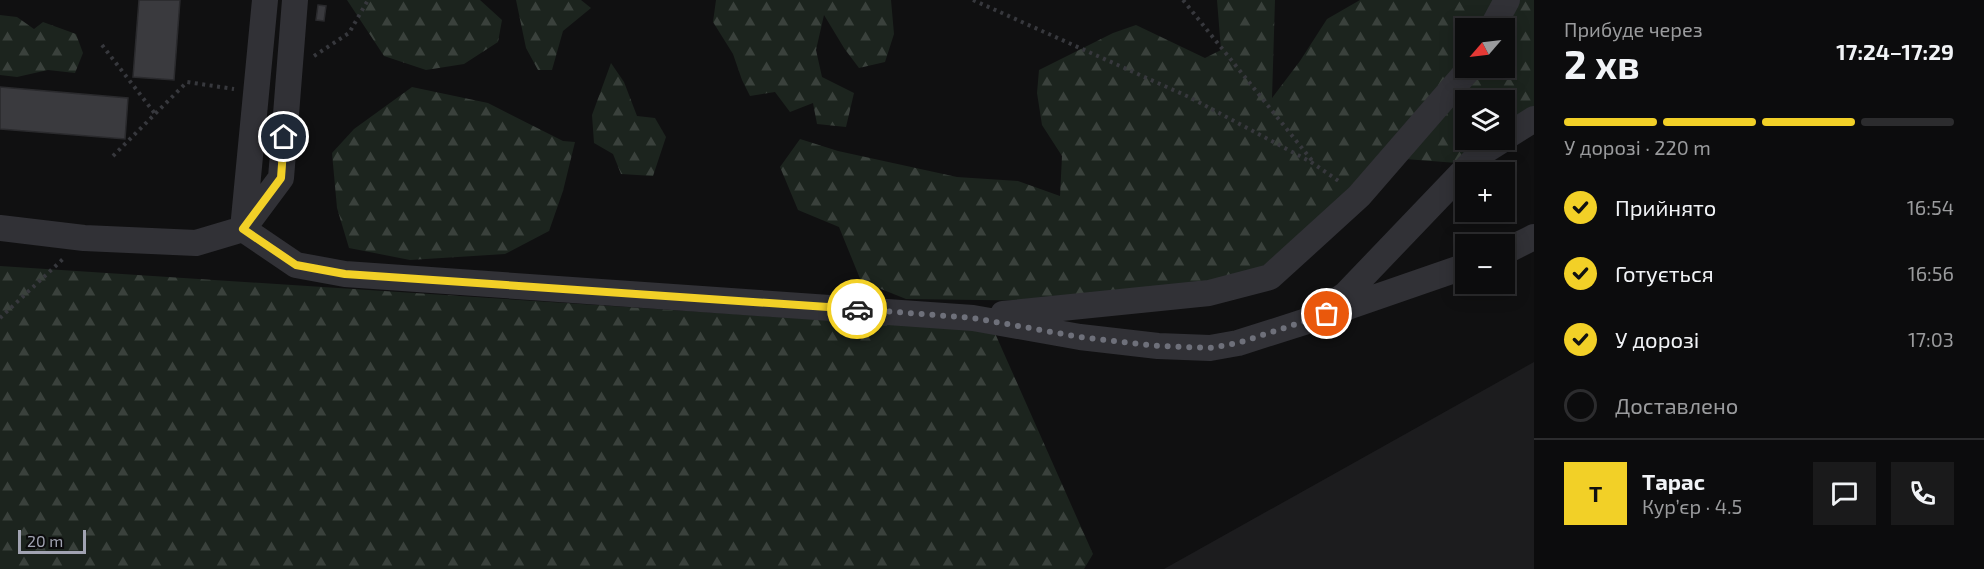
<!DOCTYPE html>
<html lang="uk">
<head>
<meta charset="utf-8">
<style>
	:root { --surface:#0c0c0d; --page:#1a1a1b; --text:#f1f3f6; --muted:#9a9b9d; --line:#2c2c2e; --accent:#f2d027 }
	body { margin:0; font-family:"Exo 2",sans-serif; background:var(--page); color:var(--text); height:100vh; display:flex; flex-direction:column; font-size:22px; white-space:nowrap }
	* { box-sizing:border-box; margin:0 }
	p { font-size:20px; color:var(--muted) }
	.icon { flex:none; width:33px; height:33px; fill:none; stroke:currentColor; stroke-width:2; stroke-linecap:round; stroke-linejoin:round }
	.map { position:relative; flex:1; overflow:hidden }
	.sheet { display:flex; flex-direction:column; background:var(--surface); width:450px }
	.sheet>* { flex:none }
	.needle { width:39px; rotate:242deg }
	.controls { position:absolute; left:1455px; top:18px; display:grid; gap:12px }
	.controls a { display:grid; place-items:center; width:60px; height:60px; border-radius:0px; background:var(--surface); box-shadow:0 3px 15px #0003,0 0 0 2px var(--line); font-size:30px }
	.scale { position:absolute; left:18px; bottom:15px; width:68px; box-sizing:border-box; padding-left:6px; border:3px solid #a1a3b2; border-top:0; font-size:16px; line-height:21px; white-space:nowrap; color:#a1a3b2; -webkit-text-stroke:4px #0b0b0c; paint-order:stroke }
	.pin { position:absolute; display:grid; place-items:center; width:51px; height:51px; color:#fff; margin:-26px; border:3px solid #fff; border-radius:50%; box-shadow:0 2px 6px #0007 }
	.courier { position:absolute; display:grid; place-items:center; width:60px; height:60px; margin:-30px; border:4px solid #f2d027; border-radius:50%; background:#fff; color:#222; box-shadow:0 2px 8px #0007 }
	.head em { font-style:normal; font-weight:700 }
	.head div { display:flex; flex-direction:column-reverse }
	.head { display:flex; align-items:center; justify-content:space-between; height:102px; padding:0 30px }
	h1 { font-size:39px; font-weight:700; line-height:45px }
	.bar { display:grid; grid-template-columns:repeat(4,1fr); gap:9px 6px; align-content:center; height:72px; padding:0 30px }
	.bar i { height:8px; border-radius:4px; background:var(--line) }
	.bar .current { background:var(--accent) }
	.bar p { grid-column:span 4 }
	.line { display:flex; align-items:center; gap:15px; padding:0 30px; border-top:2px solid var(--line) }
	.line div { flex:1 }
	.round { display:grid; place-items:center; flex:none; width:63px; height:63px; border-radius:0px; background:var(--page) }
	ol { padding:0 30px; list-style:none }
	li { display:flex; align-items:center; gap:18px; height:66px }
	li p { margin-inline-start:auto }
	li .icon { padding:6px; border-radius:50%; background:var(--accent); color:#111; stroke-width:4 }
	li:last-child { color:var(--muted) }
	li i { width:33px; height:33px; border:3px solid var(--line); border-radius:50% }
	main { display:flex; flex:1; min-height:0 }
	.map>svg:first-child { display:block }
</style>
</head>
<body>
<main>
<div class="map">
<svg width="1534" height="569" viewBox="0 0 1534 569">
	<defs>
		<pattern id="forest-firs" width="22" height="20" patternUnits="userSpaceOnUse" patternTransform="scale(1.5)"><rect width="22" height="20" fill="#1c241e"/><path d="M5 1l3.5 6h-7zM16 11l3.5 6h-7z" fill="#3a413c"/></pattern>
	</defs>
	<rect width="100%" height="100%" fill="#101011"/>
	<path fill="#1c1c1e" d="M1534,362V569H1164Z"/>
	<path fill="url(#forest-firs)" fill-rule="evenodd" d="M347,0H480L502,20L498,42L464,64L426,70L384,56Z
		M516,0H581L591,8L563,31L552,70H538L526,48Z
		M716,0H891L894,34L885,62L859,68L844,48L824,15L816,50L822,77L854,93L846,127L817,124L813,103L790,112L775,92L750,96L742,80L733,54L713,22Z
		M1217,0H1275L1272,98L1300,61L1327,19L1360,0H1534V111L1505,135L1504,100H1466V140H1500L1470,164L1392,158L1267,270L1165,292L1052,301L906,299L861,281L839,227L798,210L780,167L800,139L838,151L957,177L1018,181L1060,196L1062,156L1042,125L1037,93L1039,70L1113,33L1136,25L1205,58L1221,50ZM1466,28H1504V68H1466Z
		M0,15L17,17L34,29L43,22L76,34L83,53L75,73L48,70L17,77L0,75Z
		M611,63L624,82L637,116L655,118L666,137L653,176L621,174L613,154L594,143L592,115Z
		M412,87L488,103L563,141L575,142L563,191L549,231L505,254L410,260L349,248L337,208L332,153L354,129Z
		M0,266L994,331L1093,554L1084,569H0Z"/>
	<path fill="#3a3a3e" stroke="#2a2a2d" stroke-width="1.5" d="M139,0H180L174,80L133,77Z
		M318,5L326,6L324,21L316,20Z
		M0,87L128,98L125,139L0,129Z"/>
	<g fill="none" stroke-linecap="round" stroke-linejoin="round">
		<path stroke="#37383d" stroke-width="4" stroke-dasharray="3 4.5" stroke-linecap="butt" d="M973,0L1189,97L1311,162L1340,182
			M1183,0L1314,163
			M102,45L156,115
			M314,56L349,33L368,0
			M113,156L187,82L234,89
			M0,318L63,259"/>
		<path stroke="#313136" stroke-width="26" d="M1492,28L1507,0
			M1504,138L1534,119
			M0,228L84,238L196,243L243,229
			M243,229L296,265L345,274L973,318L1080,337L1158,346L1210,348L1238,343L1307,321L1466,266
			M243,229L281,178L295,0
			M243,229L265,0
			M1504,252L1534,237
			M1328,307L1346,294L1480,154L1502,140
			M1003,314L1209,293L1270,277L1359,196L1470,68"/>
	</g>
	<g fill="none" stroke-linecap="round" stroke-linejoin="round">
		<path stroke="#6e707a" stroke-width="6" stroke-dasharray="0 10.8" d="M857,309L973,318L1080,337L1158,346L1210,348L1238,343L1327,314"/>
		<path stroke="#f2d027" stroke-width="8" d="M284,137L281,178L243,229L296,265L345,274L857,309"/>
	</g>
</svg>
<div class="controls">
<a><svg class="needle" viewBox="-14 -14 28 28"><path d="M0-13l5 13h-10z" fill="#e53935"/><path d="M0 13l5-13h-10z" fill="#9a9b9d"/></svg></a>
<a><svg class="icon" aria-label="layers" viewBox="0 0 24 24"><path d="M12 4l9 5-9 5-9-5zM3 14l9 5 9-5"/></svg></a>
<a>+</a>
<a>−</a>
</div>
<div class="scale">20 m</div>
<div class="pin" style="left:1327px;top:314px;background:#ea580c"><svg class="icon" aria-label="bag" viewBox="0 0 24 24"><path d="M5 8h14l-1 12H6zM9 8a3 3 0 0 1 6 0"/></svg></div>
<div class="pin" style="left:284px;top:137px;background:#1f2937"><svg class="icon" aria-label="home" viewBox="0 0 24 24"><path d="M3 11l9-7 9 7M6 9v11h12V9"/></svg></div>
<div class="courier" style="left:857px;top:309px"><svg class="icon" aria-label="car" viewBox="0 0 24 24"><path d="M5 17H2v-5l4-1 3-4h7l3 4 3 1v5h-3M9 17h6M6 11h13"/><circle cx="7" cy="17" r="2"/><circle cx="17" cy="17" r="2"/></svg></div>
</div>
<section class="sheet">
<div class="head"><div><h1>2 хв</h1><p>Прибуде через</p></div><em>17:24–17:29</em></div>
<div class="bar"><i class="current"></i><i class="current"></i><i class="current"></i><i></i><p>У дорозі · 220 m</p></div>
<ol>
<li><svg class="icon" aria-label="check" viewBox="0 0 24 24"><path d="M5 12l5 5 9-10"/></svg>Прийнято<p>16:54</p></li>
<li><svg class="icon" aria-label="check" viewBox="0 0 24 24"><path d="M5 12l5 5 9-10"/></svg>Готується<p>16:56</p></li>
<li><svg class="icon" aria-label="check" viewBox="0 0 24 24"><path d="M5 12l5 5 9-10"/></svg>У дорозі<p>17:03</p></li>
<li><i></i>Доставлено</li>
</ol>
<div class="line" style="height:108px"><b class="round" style="background:var(--accent);color:#111">Т</b><div><b>Тарас</b><p>Кур’єр · 4.5</p></div><a class="round"><svg class="icon" aria-label="chat" viewBox="0 0 24 24"><path d="M4 5h16v11H9l-5 4z"/></svg></a><a class="round"><svg class="icon" aria-label="phone" viewBox="0 0 24 24"><path d="M5 4h4l2 5-3 2q2 4 5 5l2-3 5 2v4C11 20 4 13 5 4z"/></svg></a></div>
</section>
</main>
</body>
</html>
